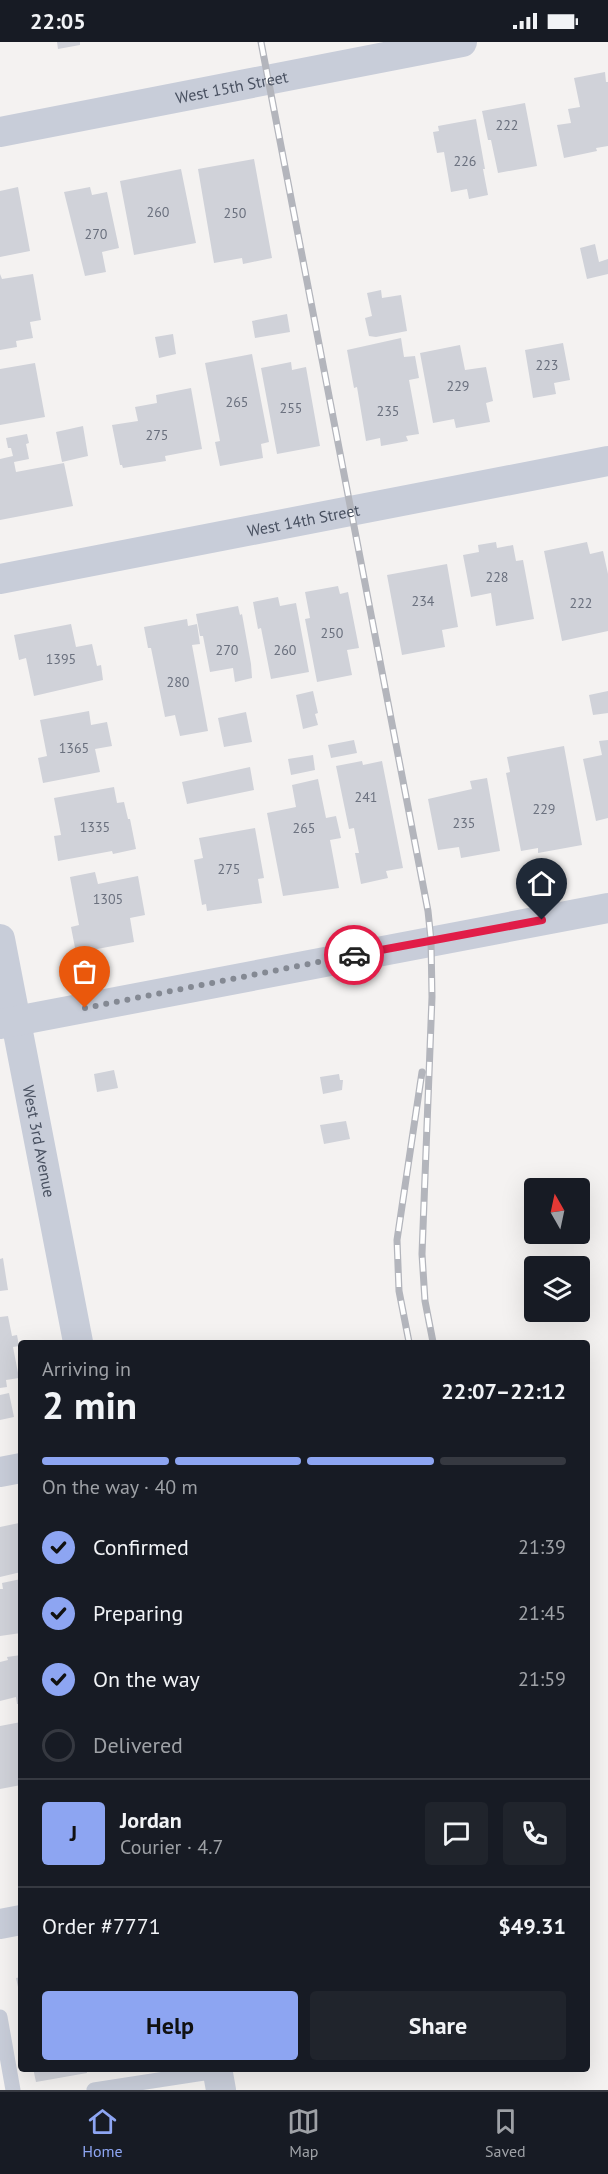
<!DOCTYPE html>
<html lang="en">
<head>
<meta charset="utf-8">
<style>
	:root { --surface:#171b24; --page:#20242c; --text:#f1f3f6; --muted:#9ea1a6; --line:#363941; --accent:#8da5f2 }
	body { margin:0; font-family:"PT Sans",sans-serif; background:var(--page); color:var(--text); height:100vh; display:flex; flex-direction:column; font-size:22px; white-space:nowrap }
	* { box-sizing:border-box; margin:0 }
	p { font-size:20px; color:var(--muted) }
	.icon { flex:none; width:33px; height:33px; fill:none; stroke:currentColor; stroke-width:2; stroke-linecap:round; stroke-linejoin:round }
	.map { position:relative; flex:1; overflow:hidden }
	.sheet { position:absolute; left:18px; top:1298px; width:572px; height:732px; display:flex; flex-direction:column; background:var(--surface); border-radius:6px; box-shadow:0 6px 24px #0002 }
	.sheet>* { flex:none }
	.needle { width:39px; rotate:351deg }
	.buttons { position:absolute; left:524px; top:1136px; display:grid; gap:12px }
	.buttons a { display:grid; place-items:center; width:66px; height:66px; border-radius:6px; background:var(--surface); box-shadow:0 6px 24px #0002; font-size:30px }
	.pin { position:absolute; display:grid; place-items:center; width:51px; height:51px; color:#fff; margin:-62px -26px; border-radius:50% 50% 50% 0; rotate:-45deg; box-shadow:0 0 6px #0007 }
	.pin .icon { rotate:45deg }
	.courier { position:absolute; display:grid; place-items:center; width:60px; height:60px; margin:-30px; border:4px solid #e11d48; border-radius:50%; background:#fff; color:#222; box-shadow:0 2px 8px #0007 }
	.overview em { font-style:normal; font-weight:600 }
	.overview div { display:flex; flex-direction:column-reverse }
	.overview { display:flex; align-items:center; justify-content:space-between; height:102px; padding:0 24px }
	h1 { font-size:39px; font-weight:600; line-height:45px }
	.bar { display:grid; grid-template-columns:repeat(4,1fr); gap:9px 6px; align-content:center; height:72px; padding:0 24px }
	.bar i { height:8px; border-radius:4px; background:var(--line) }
	.bar .selected { background:var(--accent) }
	.bar p { grid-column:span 4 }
	.line { display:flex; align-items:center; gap:15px; padding:0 24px; border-top:2px solid var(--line) }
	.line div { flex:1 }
	.round { display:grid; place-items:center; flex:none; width:63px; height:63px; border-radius:6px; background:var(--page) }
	ol { padding:0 24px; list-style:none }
	li { display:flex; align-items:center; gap:18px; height:66px }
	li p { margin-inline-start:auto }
	li .icon { padding:6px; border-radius:50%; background:var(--accent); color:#111; stroke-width:4 }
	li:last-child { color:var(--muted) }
	li i { width:33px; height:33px; border:3px solid var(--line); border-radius:50% }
	.primary-button { display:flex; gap:12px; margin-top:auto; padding:12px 24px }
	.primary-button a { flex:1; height:69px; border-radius:6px; background:var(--accent); color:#111; font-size:24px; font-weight:600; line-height:69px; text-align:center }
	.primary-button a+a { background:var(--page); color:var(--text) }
	.status { display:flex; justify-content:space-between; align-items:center; height:42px; padding:0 30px; background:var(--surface); direction:ltr }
	.status svg { height:16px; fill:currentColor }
	.tab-bar { display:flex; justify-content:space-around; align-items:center; height:84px; border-top:2px solid var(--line); background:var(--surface); font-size:16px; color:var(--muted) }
	.tab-bar a { display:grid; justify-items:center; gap:3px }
	.tab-bar .selected { color:var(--accent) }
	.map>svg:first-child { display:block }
</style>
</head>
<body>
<div class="status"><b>22:05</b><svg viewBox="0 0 49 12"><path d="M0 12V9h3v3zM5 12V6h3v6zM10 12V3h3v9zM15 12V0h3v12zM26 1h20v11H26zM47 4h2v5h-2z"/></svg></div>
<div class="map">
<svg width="608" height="2048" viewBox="0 0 608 2048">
	<rect width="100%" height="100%" fill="#f4f2f1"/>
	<path fill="#d0d2d9" d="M57,0H80V3L58,7Z
		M605,30L606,40H608V104L596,106L597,109L564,116L557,83L571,81L568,67L580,65L574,36Z
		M525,61L537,124L498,131L491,98H488L482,69Z
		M476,77L485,127H483L488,153L469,157L467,147L451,150L444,110L437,111L433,90L439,89L438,84Z
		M254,117L272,216L243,222L242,216L214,221L198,127Z
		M181,127L196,201L134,213L120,139Z
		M18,145L30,209L0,215V149Z
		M90,145L92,153L107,150L119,206L102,210L106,230L85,234L64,150Z
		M595,202L599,220L608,217V232L587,237L580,206Z
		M0,232L2,237L33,232L41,278L30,280L33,296L16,299L17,305L0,308Z
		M381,248L382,256L401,253L407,289L376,295L369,294L365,276L372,274L367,251Z
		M287,272L290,290L255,296L252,279Z
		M173,292L176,312L159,316L155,295Z
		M401,296L404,315L415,314L419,336L409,338L419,392L406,394L408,399L381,404L380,396L366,399L357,345L354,346L347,308Z
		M563,301L570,338L554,341L556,352L533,356L525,308Z
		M460,303L465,328L486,325L493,359L486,361L490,380L456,386L454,377L433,381L420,311Z
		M252,312L269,400L261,402L263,416L220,424L215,400L220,399L205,321Z
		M291,320L292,328L306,325L320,404L277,412L261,326Z
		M35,321L45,375L0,383V327Z
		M191,346L202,407L165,414L166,419L123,426L122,423H120L112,383L138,379L135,365L157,361L156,353Z
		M83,384L88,414L62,420L56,390Z
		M27,392L29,401L26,402L29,417L14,420L16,430L64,421L73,464L0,478V417L13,414L11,406H8L6,396Z
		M496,500L497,506L513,503L516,519L523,518L534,577L496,584L491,551L471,555L463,513L479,510L478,503Z
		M587,500L590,512L603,509L608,532V589L562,599L544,509Z
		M447,522L458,585L442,588L445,605L402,613L387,533Z
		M338,544L340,552L348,550L359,606L347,608L352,633L317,640L305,577L310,576L305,550Z
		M278,555L280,564L296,561L309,630L271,637L261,586L258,587L253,560Z
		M238,564L240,573L242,572L251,622L252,636L235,640L233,626L210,630L203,594H200L196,572Z
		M187,577L188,584L197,582L200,602L192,603L208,689L180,694L175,673L165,675L151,606H148L144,585Z
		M71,582L76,605L92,602L97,624L101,623L103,638L34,654L26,616L19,618L14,593Z
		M313,649L318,671L315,672L318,683L303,687L296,653Z
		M608,649V671L593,673L589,653Z
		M89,669L91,683L107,680L112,704L95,707L100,730L43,741L38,716L47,714L40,678Z
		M246,670L252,700L224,705L218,676Z
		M354,698L357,711L331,716L328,703Z
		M608,698V776L596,779L583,717L602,713L599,699Z
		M564,704L582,803L538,811V806L521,809L506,731L510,730L507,715Z
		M313,713L315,728L291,733L288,717Z
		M362,719L363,723L382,719L403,826L386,829L388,836L361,842L355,811H359L354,786L349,787L336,724Z
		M250,725L254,748L187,762L182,740Z
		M487,736L500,809L461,816L459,805L438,808L428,757L472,747L470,739Z
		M318,737L326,776L336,774L341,796L330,798L339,846L283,854L267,771L296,765L292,743Z
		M114,745L117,761L124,760L128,777H130L136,807L113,812L112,809L58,819L54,794L61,793L54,756Z
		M255,786L264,836L258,837L262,861L207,869L206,862L202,863L194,818L203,816L199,796Z
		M95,830L98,842L138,834L145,873L130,876L134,900L76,911L71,885L79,883L70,835Z
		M114,1028L118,1046L97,1050L94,1032Z
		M339,1032L340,1038H343L342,1048L323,1052L320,1035Z
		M346,1079L350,1097L324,1102L320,1083Z
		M3,1216L8,1248L0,1249V1217Z
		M8,1274L12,1294L17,1293L19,1304L13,1305L19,1336L6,1338L7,1345L0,1346V1275Z
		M9,1351L14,1375L0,1378V1353Z
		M19,1481V1485L21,1484V1530L0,1535V1485Z
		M21,1537V1591L0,1594V1547H3L2,1541Z
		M21,1613V1662H17L16,1655L0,1659V1620L8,1618L7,1615Z
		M21,1680V1743L0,1747V1684Z
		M21,1935V1954H20L16,1936Z
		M33,2026H86L87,2031L36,2040Z"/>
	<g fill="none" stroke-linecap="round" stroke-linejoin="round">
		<path stroke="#c8cdd9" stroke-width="15" d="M0,1975L13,2048
			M94,2048L217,2029"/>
		<g stroke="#c8cdd9" stroke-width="30">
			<path id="s1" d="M0,90L462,0"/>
			<path id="s2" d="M0,537L608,419"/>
			<path id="s3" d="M0,897L78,1300"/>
			<path d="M0,982L608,866"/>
			<path d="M0,1430L21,1426"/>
			<path d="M0,1882L21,1878"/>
			<path d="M217,2026L221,2048"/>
		</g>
		<g stroke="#b3b5bc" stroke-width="7">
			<path id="rail" d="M261,0L428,869L431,898L432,955L422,1212L425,1259L433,1300
				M409,1300L399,1249L397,1198L422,1030"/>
		</g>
		<use href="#rail" stroke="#fff" stroke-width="4.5" stroke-dasharray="14" stroke-linecap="butt"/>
	</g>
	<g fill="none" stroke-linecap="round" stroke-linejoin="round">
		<path stroke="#848993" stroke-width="6" stroke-dasharray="0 10.8" d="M85,966L354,913"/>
		<path stroke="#e11d48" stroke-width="8" d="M354,913L542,878"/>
	</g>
	<g text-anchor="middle" stroke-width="4.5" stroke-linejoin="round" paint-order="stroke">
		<g font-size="14" fill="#6a707e">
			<text x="507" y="88">222</text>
			<text x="465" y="124">226</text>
			<text x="158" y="175">260</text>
			<text x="235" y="176">250</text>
			<text x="96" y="197">270</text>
			<text x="547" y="328">223</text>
			<text x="458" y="349">229</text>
			<text x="237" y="365">265</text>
			<text x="291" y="371">255</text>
			<text x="388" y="374">235</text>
			<text x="157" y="398">275</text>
			<text x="497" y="540">228</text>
			<text x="423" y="564">234</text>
			<text x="581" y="566">222</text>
			<text x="332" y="596">250</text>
			<text x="227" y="613">270</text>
			<text x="285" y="613">260</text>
			<text x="61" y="622">1395</text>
			<text x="178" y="645">280</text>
			<text x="74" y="711">1365</text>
			<text x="366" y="760">241</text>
			<text x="544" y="772">229</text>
			<text x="464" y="786">235</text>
			<text x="95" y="790">1335</text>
			<text x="304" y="791">265</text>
			<text x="229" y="832">275</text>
			<text x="108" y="862">1305</text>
		</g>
		<g font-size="16" fill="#485060" stroke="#fff">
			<text dy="6" stroke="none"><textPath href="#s1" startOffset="236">West 15th Street</textPath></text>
			<text dy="6" stroke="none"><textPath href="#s2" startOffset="309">West 14th Street</textPath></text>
			<text dy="6" stroke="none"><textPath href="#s3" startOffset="206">West 3rd Avenue</textPath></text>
		</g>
	</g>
</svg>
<div class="buttons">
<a><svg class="needle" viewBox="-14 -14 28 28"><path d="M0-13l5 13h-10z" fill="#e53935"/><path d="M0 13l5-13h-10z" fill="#9ea1a6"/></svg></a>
<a><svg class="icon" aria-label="layers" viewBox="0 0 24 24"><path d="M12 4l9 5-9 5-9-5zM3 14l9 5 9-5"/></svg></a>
</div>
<div class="pin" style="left:85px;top:966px;background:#ea580c"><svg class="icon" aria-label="bag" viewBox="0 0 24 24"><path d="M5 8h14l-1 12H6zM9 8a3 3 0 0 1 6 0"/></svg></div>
<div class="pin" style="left:542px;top:878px;background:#1f2937"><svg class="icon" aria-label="home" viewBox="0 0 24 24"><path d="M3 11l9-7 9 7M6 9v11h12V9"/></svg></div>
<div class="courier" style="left:354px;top:913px"><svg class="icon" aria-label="car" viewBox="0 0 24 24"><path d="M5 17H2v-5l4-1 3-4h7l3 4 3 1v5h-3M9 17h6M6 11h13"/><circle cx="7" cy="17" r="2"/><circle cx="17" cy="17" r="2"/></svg></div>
<section class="sheet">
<div class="overview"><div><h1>2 min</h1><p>Arriving in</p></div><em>22:07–22:12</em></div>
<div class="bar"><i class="selected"></i><i class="selected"></i><i class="selected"></i><i></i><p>On the way · 40 m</p></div>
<ol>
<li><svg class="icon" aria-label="check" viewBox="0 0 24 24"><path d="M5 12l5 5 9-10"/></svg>Confirmed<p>21:39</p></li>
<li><svg class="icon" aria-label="check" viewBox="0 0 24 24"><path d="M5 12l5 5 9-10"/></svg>Preparing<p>21:45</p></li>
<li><svg class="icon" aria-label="check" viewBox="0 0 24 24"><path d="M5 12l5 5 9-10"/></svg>On the way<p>21:59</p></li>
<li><i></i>Delivered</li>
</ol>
<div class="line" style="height:108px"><b class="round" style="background:var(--accent);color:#111">J</b><div><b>Jordan</b><p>Courier · 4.7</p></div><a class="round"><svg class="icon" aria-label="chat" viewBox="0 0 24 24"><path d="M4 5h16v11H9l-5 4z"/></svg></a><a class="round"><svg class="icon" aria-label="phone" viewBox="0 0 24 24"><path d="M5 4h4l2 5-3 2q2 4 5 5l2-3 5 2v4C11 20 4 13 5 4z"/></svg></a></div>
<div class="line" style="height:78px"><div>Order #7771</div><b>$49.31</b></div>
<div class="primary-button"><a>Help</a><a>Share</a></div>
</section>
</div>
<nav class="tab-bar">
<a class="selected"><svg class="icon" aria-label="home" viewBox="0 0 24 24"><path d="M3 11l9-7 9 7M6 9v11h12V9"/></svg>Home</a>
<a><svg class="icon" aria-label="map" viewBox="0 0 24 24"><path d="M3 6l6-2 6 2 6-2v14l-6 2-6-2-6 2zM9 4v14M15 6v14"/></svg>Map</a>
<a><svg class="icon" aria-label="saved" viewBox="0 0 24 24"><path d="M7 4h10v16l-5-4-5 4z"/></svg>Saved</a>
</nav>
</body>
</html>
